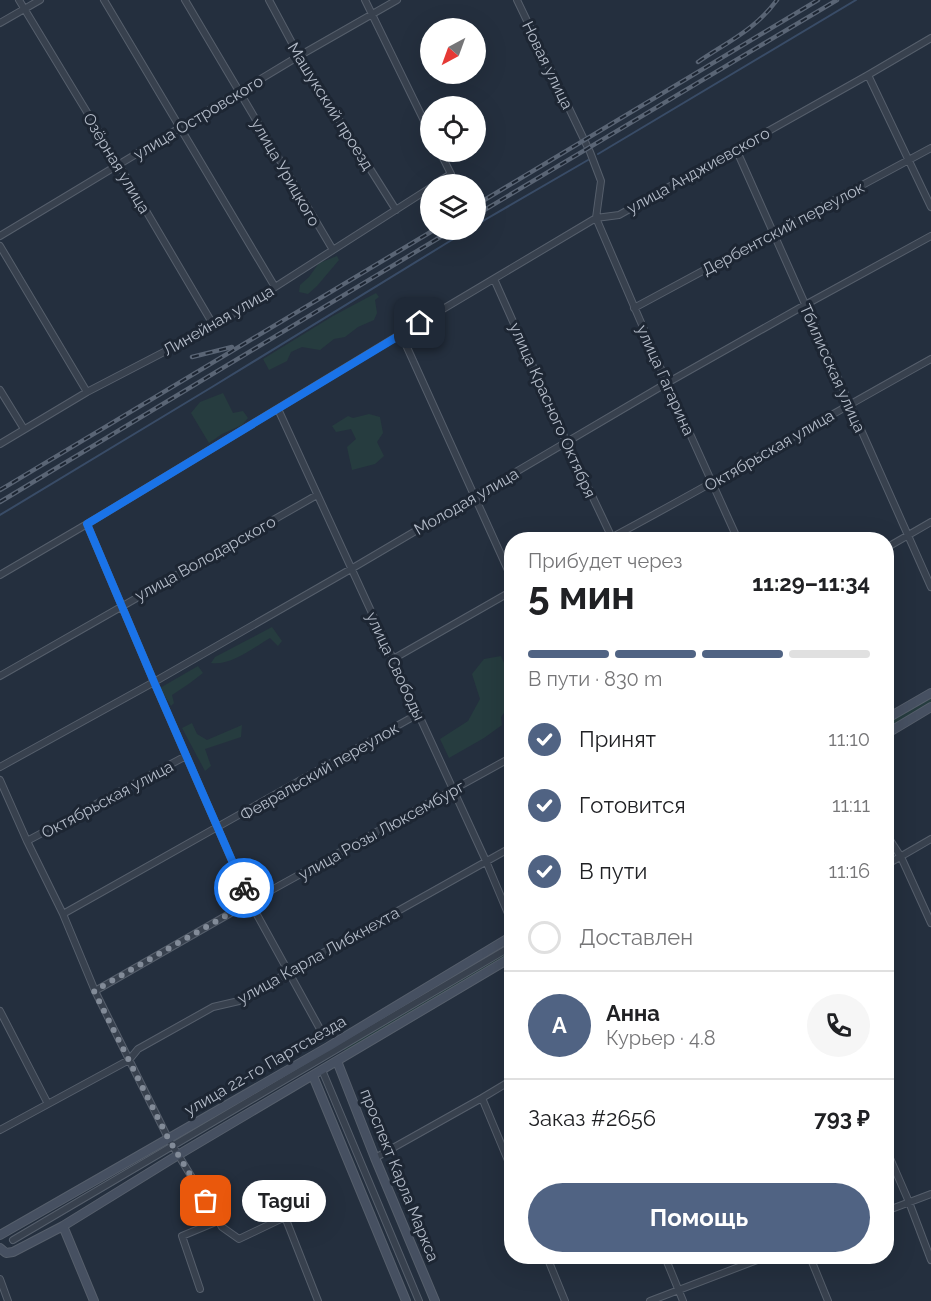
<!DOCTYPE html>
<html lang="ru">
<head>
<meta charset="utf-8">
<style>
	:root { --surface:#fff; --page:#f6f6f6; --text:#202124; --muted:#757577; --line:#e0e0e0; --accent:#506383 }
	body { margin:0; font-family:Raleway,sans-serif; background:var(--page); color:var(--text); height:100vh; display:flex; flex-direction:column; font-size:22px; white-space:nowrap }
	* { box-sizing:border-box; margin:0 }
	p { font-size:20px; color:var(--muted) }
	.icon { flex:none; width:33px; height:33px; fill:none; stroke:currentColor; stroke-width:2; stroke-linecap:round; stroke-linejoin:round }
	.map { position:relative; flex:1; overflow:hidden }
	.drawer { position:absolute; left:504px; top:532px; width:390px; height:732px; display:flex; flex-direction:column; background:var(--surface); border-radius:24px; box-shadow:0 6px 24px #0002 }
	.drawer>* { flex:none }
	.needle { width:39px; rotate:221deg }
	.tools { position:absolute; left:420px; top:18px; display:grid; gap:12px }
	.tools a { display:grid; place-items:center; width:66px; height:66px; border-radius:50%; background:var(--surface); box-shadow:0 6px 24px #0002; font-size:30px }
	.pin { position:absolute; display:grid; place-items:center; width:51px; height:51px; color:#fff; margin:-26px; border-radius:12px; box-shadow:0 3px 9px #0006 }
	.courier { position:absolute; display:grid; place-items:center; width:60px; height:60px; margin:-30px; border:4px solid #1a73e8; border-radius:50%; background:#fff; color:#222; box-shadow:0 2px 8px #0007 }
	.bubble { position:absolute; height:42px; border-radius:21px; background:var(--surface); box-shadow:0 6px 24px #0002; font-size:20px; font-weight:700; line-height:42px; text-align:center }
	.head em { font-style:normal; font-weight:700 }
	.head div { display:flex; flex-direction:column-reverse }
	.head { display:flex; align-items:center; justify-content:space-between; height:102px; padding:0 24px }
	h1 { font-size:39px; font-weight:700; line-height:45px }
	.bar { display:grid; grid-template-columns:repeat(4,1fr); gap:9px 6px; align-content:center; height:72px; padding:0 24px }
	.bar i { height:8px; border-radius:4px; background:var(--line) }
	.bar .on { background:var(--accent) }
	.bar p { grid-column:span 4 }
	.line { display:flex; align-items:center; gap:15px; padding:0 24px; border-top:2px solid var(--line) }
	.line div { flex:1 }
	.round { display:grid; place-items:center; flex:none; width:63px; height:63px; border-radius:32px; background:var(--page) }
	ol { padding:0 24px; list-style:none }
	li { display:flex; align-items:center; gap:18px; height:66px }
	li p { margin-inline-start:auto }
	li .icon { padding:6px; border-radius:50%; background:var(--accent); color:#fff; stroke-width:4 }
	li:last-child { color:var(--muted) }
	li i { width:33px; height:33px; border:3px solid var(--line); border-radius:50% }
	.button { display:flex; gap:12px; margin-top:auto; padding:12px 24px }
	.button a { flex:1; height:69px; border-radius:36px; background:var(--accent); color:#fff; font-size:24px; font-weight:700; line-height:69px; text-align:center }
	.map>svg:first-child { display:block }
</style>
</head>
<body>
<div class="map">
<svg width="931" height="1301" viewBox="0 0 931 1301">
	<rect width="100%" height="100%" fill="#242f3e"/>
	<path fill="#263c3f" d="M337,256L339,260L317,286L308,294L299,292L300,285L309,277L319,263Z
		M376,293L379,297L375,300L377,313L374,320L358,327L345,337L334,339L320,350L302,347L291,352L287,361L269,370L263,359L333,316Z
		M223,393L233,413L243,411L248,418L242,425L222,434L209,443L191,413L200,402Z
		M369,414L380,417L383,433L377,442L384,456L375,464L352,470L347,447L356,439L351,429L336,432L332,426L348,416L353,418Z
		M272,627L282,641L278,646L270,638C253,648 231,666 211,663L215,657Z
		M501,656L510,676H512L511,704L501,717L502,725L484,738L449,758L440,739L468,721L480,699L472,674L484,659Z
		M198,666L203,673L190,683L172,695L174,703L171,706L160,688Z
		M931,697V703L887,728L886,723Z
		M192,723L197,734L207,740L242,725L241,737L205,749L211,766L205,771L182,728Z
		M511,948V953L346,1052L343,1049Z"/>
	<g fill="none" stroke-linecap="round" stroke-linejoin="round">
		<path stroke="#394c67" stroke-width="2" d="M598,154L856,0
			M476,225L588,160
			M0,515L212,387L468,230"/>
		<g stroke="#565f6c" stroke-width="8">
			<path id="street" d="M19,0L119,165L214,326
				M104,0L275,287
				M185,0L333,250
				M269,0L299,56L396,210
				M365,0L430,133
				M517,0L590,152L601,181L596,218
				M0,23L40,0
				M868,75L931,207
				M736,149L931,587
				M435,184L451,174L440,152
				M596,218L667,383L738,540
				M0,236L299,56L397,0
				M0,246L87,392
				M494,279L567,443L613,540
				M634,308L931,148
				M401,334L512,579
				M0,390L24,429
				M278,409L486,861L512,923
				M0,444L87,392L214,326L430,188
				M87,524L154,682L250,902L320,1029
				M607,540C716,482 823,419 931,359
				M886,548L931,522
				M0,575L87,524L401,334L596,218L619,215L868,75L931,38
				M393,659L512,591
				M0,676L317,495
				M0,767L154,682L351,569L667,383L805,305L931,236
				M0,780L27,841L63,914L95,991L168,1138L222,1227L239,1239L285,1217L318,1301
				M886,834L901,857L931,923
				M27,841L186,756
				M886,865L931,839
				M63,914L418,714
				M95,991L250,902L512,757
				M0,1011L48,1104
				M322,1070L419,1301
				M482,1098L512,1170
				M0,1130L129,1060L138,1049L213,1007L239,1001L289,972L512,847
				M886,1149L909,1202L931,1260
				M375,1158L482,1098L512,1080
				M886,1211L931,1194
				M13,1240L512,946
				M547,1257L565,1301
				M665,1257L683,1301
				M810,1257L828,1301
				M0,1279L8,1301
				M200,1289L182,1236L218,1221
				M650,1301L765,1257"/>
		</g>
		<g stroke="#565f6c" stroke-width="10">
			<path id="secondary" d="M886,719L931,693
				M886,734L931,707
				M337,1061L375,1158L435,1301
				M313,1076L406,1301
				M63,1226L94,1301
				M0,1235L328,1047L512,936
				M0,1248L6,1253L13,1252L63,1226L178,1155L512,957"/>
		</g>
		<use href="#street" stroke="#38414e" stroke-width="6"/>
		<use href="#secondary" stroke="#465061" stroke-width="8"/>
		<g stroke="#5a6575" stroke-width="4.5">
			<path id="rail" d="M698,62C727,42 755,30 777,0
				M476,205L818,0
				M476,215L837,0
				M192,357L232,347
				M0,490L434,230
				M0,502L452,230"/>
		</g>
		<use href="#rail" stroke="#1d2633" stroke-width="2" stroke-dasharray="7" stroke-linecap="butt"/>
	</g>
	<g fill="none" stroke-linecap="round" stroke-linejoin="round">
		<path stroke="#828b98" stroke-width="6" stroke-dasharray="0 10.8" d="M206,1201L168,1138L94,991L250,902L244,888"/>
		<path stroke="#1a73e8" stroke-width="8" d="M244,888L154,682L87,524L420,323"/>
	</g>
	<g text-anchor="middle" stroke-width="6" stroke-linejoin="round" paint-order="stroke">
		<g font-size="16" fill="#b4bcc9" stroke="#1d2633">
			<text transform="translate(548 65) rotate(64)" y="6">Новая улица</text>
			<text transform="translate(331 106) rotate(58)" y="6">Машукский проезд</text>
			<text transform="translate(198 117) rotate(-31)" y="6">улица Островского</text>
			<text transform="translate(117 163) rotate(59)" y="6">Озёрная улица</text>
			<text transform="translate(698 170) rotate(-29)" y="6">улица Анджиевского</text>
			<text transform="translate(286 172) rotate(60)" y="6">улица Урицкого</text>
			<text transform="translate(783 228) rotate(-28)" y="6">Дербентский переулок</text>
			<text transform="translate(218 320) rotate(-30)" y="6">Линейная улица</text>
			<text transform="translate(833 368) rotate(66)" y="6">Тбилисская улица</text>
			<text transform="translate(666 380) rotate(66)" y="6">улица Гагарина</text>
			<text transform="translate(553 410) rotate(66)" y="6">улица Красного Октября</text>
			<text transform="translate(769 450) rotate(-30)" y="6">Октябрьская улица</text>
			<text transform="translate(466 501) rotate(-30)" y="6">Молодая улица</text>
			<text transform="translate(205 558) rotate(-29)" y="6">улица Володарского</text>
			<text transform="translate(396 666) rotate(65)" y="6">улица Свободы</text>
			<text transform="translate(319 771) rotate(-30)" y="6">Февральский переулок</text>
			<text transform="translate(107 799) rotate(-28)" y="6">Октябрьская улица</text>
			<text transform="translate(381 830) rotate(-29)" y="6">улица Розы Люксембург</text>
			<text transform="translate(318 955) rotate(-29)" y="6">улица Карла Либкнехта</text>
			<text transform="translate(265 1065) rotate(-30)" y="6">улица 22-го Партсъезда</text>
			<text transform="translate(400 1175) rotate(68)" y="6">проспект Карла Маркса</text>
		</g>
	</g>
</svg>
<div class="tools">
<a><svg class="needle" viewBox="-14 -14 28 28"><path d="M0-13l5 13h-10z" fill="#e53935"/><path d="M0 13l5-13h-10z" fill="#757577"/></svg></a>
<a><svg class="icon" aria-label="locate" viewBox="0 0 24 24"><circle cx="12" cy="12" r="6"/><path d="M12 2v4M12 18v4M2 12h4M18 12h4"/></svg></a>
<a><svg class="icon" aria-label="layers" viewBox="0 0 24 24"><path d="M12 4l9 5-9 5-9-5zM3 14l9 5 9-5"/></svg></a>
</div>
<div class="pin" style="left:206px;top:1201px;background:#ea580c"><svg class="icon" aria-label="bag" viewBox="0 0 24 24"><path d="M5 8h14l-1 12H6zM9 8a3 3 0 0 1 6 0"/></svg></div>
<div class="pin" style="left:420px;top:323px;background:#1f2937"><svg class="icon" aria-label="home" viewBox="0 0 24 24"><path d="M3 11l9-7 9 7M6 9v11h12V9"/></svg></div>
<div class="courier" style="left:244px;top:888px"><svg class="icon" aria-label="bike" viewBox="0 0 24 24"><circle cx="6" cy="16" r="4"/><circle cx="18" cy="16" r="4"/><path d="M6 16l4-8h5l3 8M10 8l3 8H6M13 5h3"/></svg></div>
<div class="bubble" style="left:242px;top:1180px;width:84px">Tagui</div>
<section class="drawer">
<div class="head"><div><h1>5 мин</h1><p>Прибудет через</p></div><em>11:29–11:34</em></div>
<div class="bar"><i class="on"></i><i class="on"></i><i class="on"></i><i></i><p>В пути · 830 m</p></div>
<ol>
<li><svg class="icon" aria-label="check" viewBox="0 0 24 24"><path d="M5 12l5 5 9-10"/></svg>Принят<p>11:10</p></li>
<li><svg class="icon" aria-label="check" viewBox="0 0 24 24"><path d="M5 12l5 5 9-10"/></svg>Готовится<p>11:11</p></li>
<li><svg class="icon" aria-label="check" viewBox="0 0 24 24"><path d="M5 12l5 5 9-10"/></svg>В пути<p>11:16</p></li>
<li><i></i>Доставлен</li>
</ol>
<div class="line" style="height:108px"><b class="round" style="background:var(--accent);color:#fff">А</b><div><b>Анна</b><p>Курьер · 4.8</p></div><a class="round"><svg class="icon" aria-label="phone" viewBox="0 0 24 24"><path d="M5 4h4l2 5-3 2q2 4 5 5l2-3 5 2v4C11 20 4 13 5 4z"/></svg></a></div>
<div class="line" style="height:78px"><div>Заказ #2656</div><b>793 ₽</b></div>
<div class="button"><a>Помощь</a></div>
</section>
</div>
</body>
</html>
